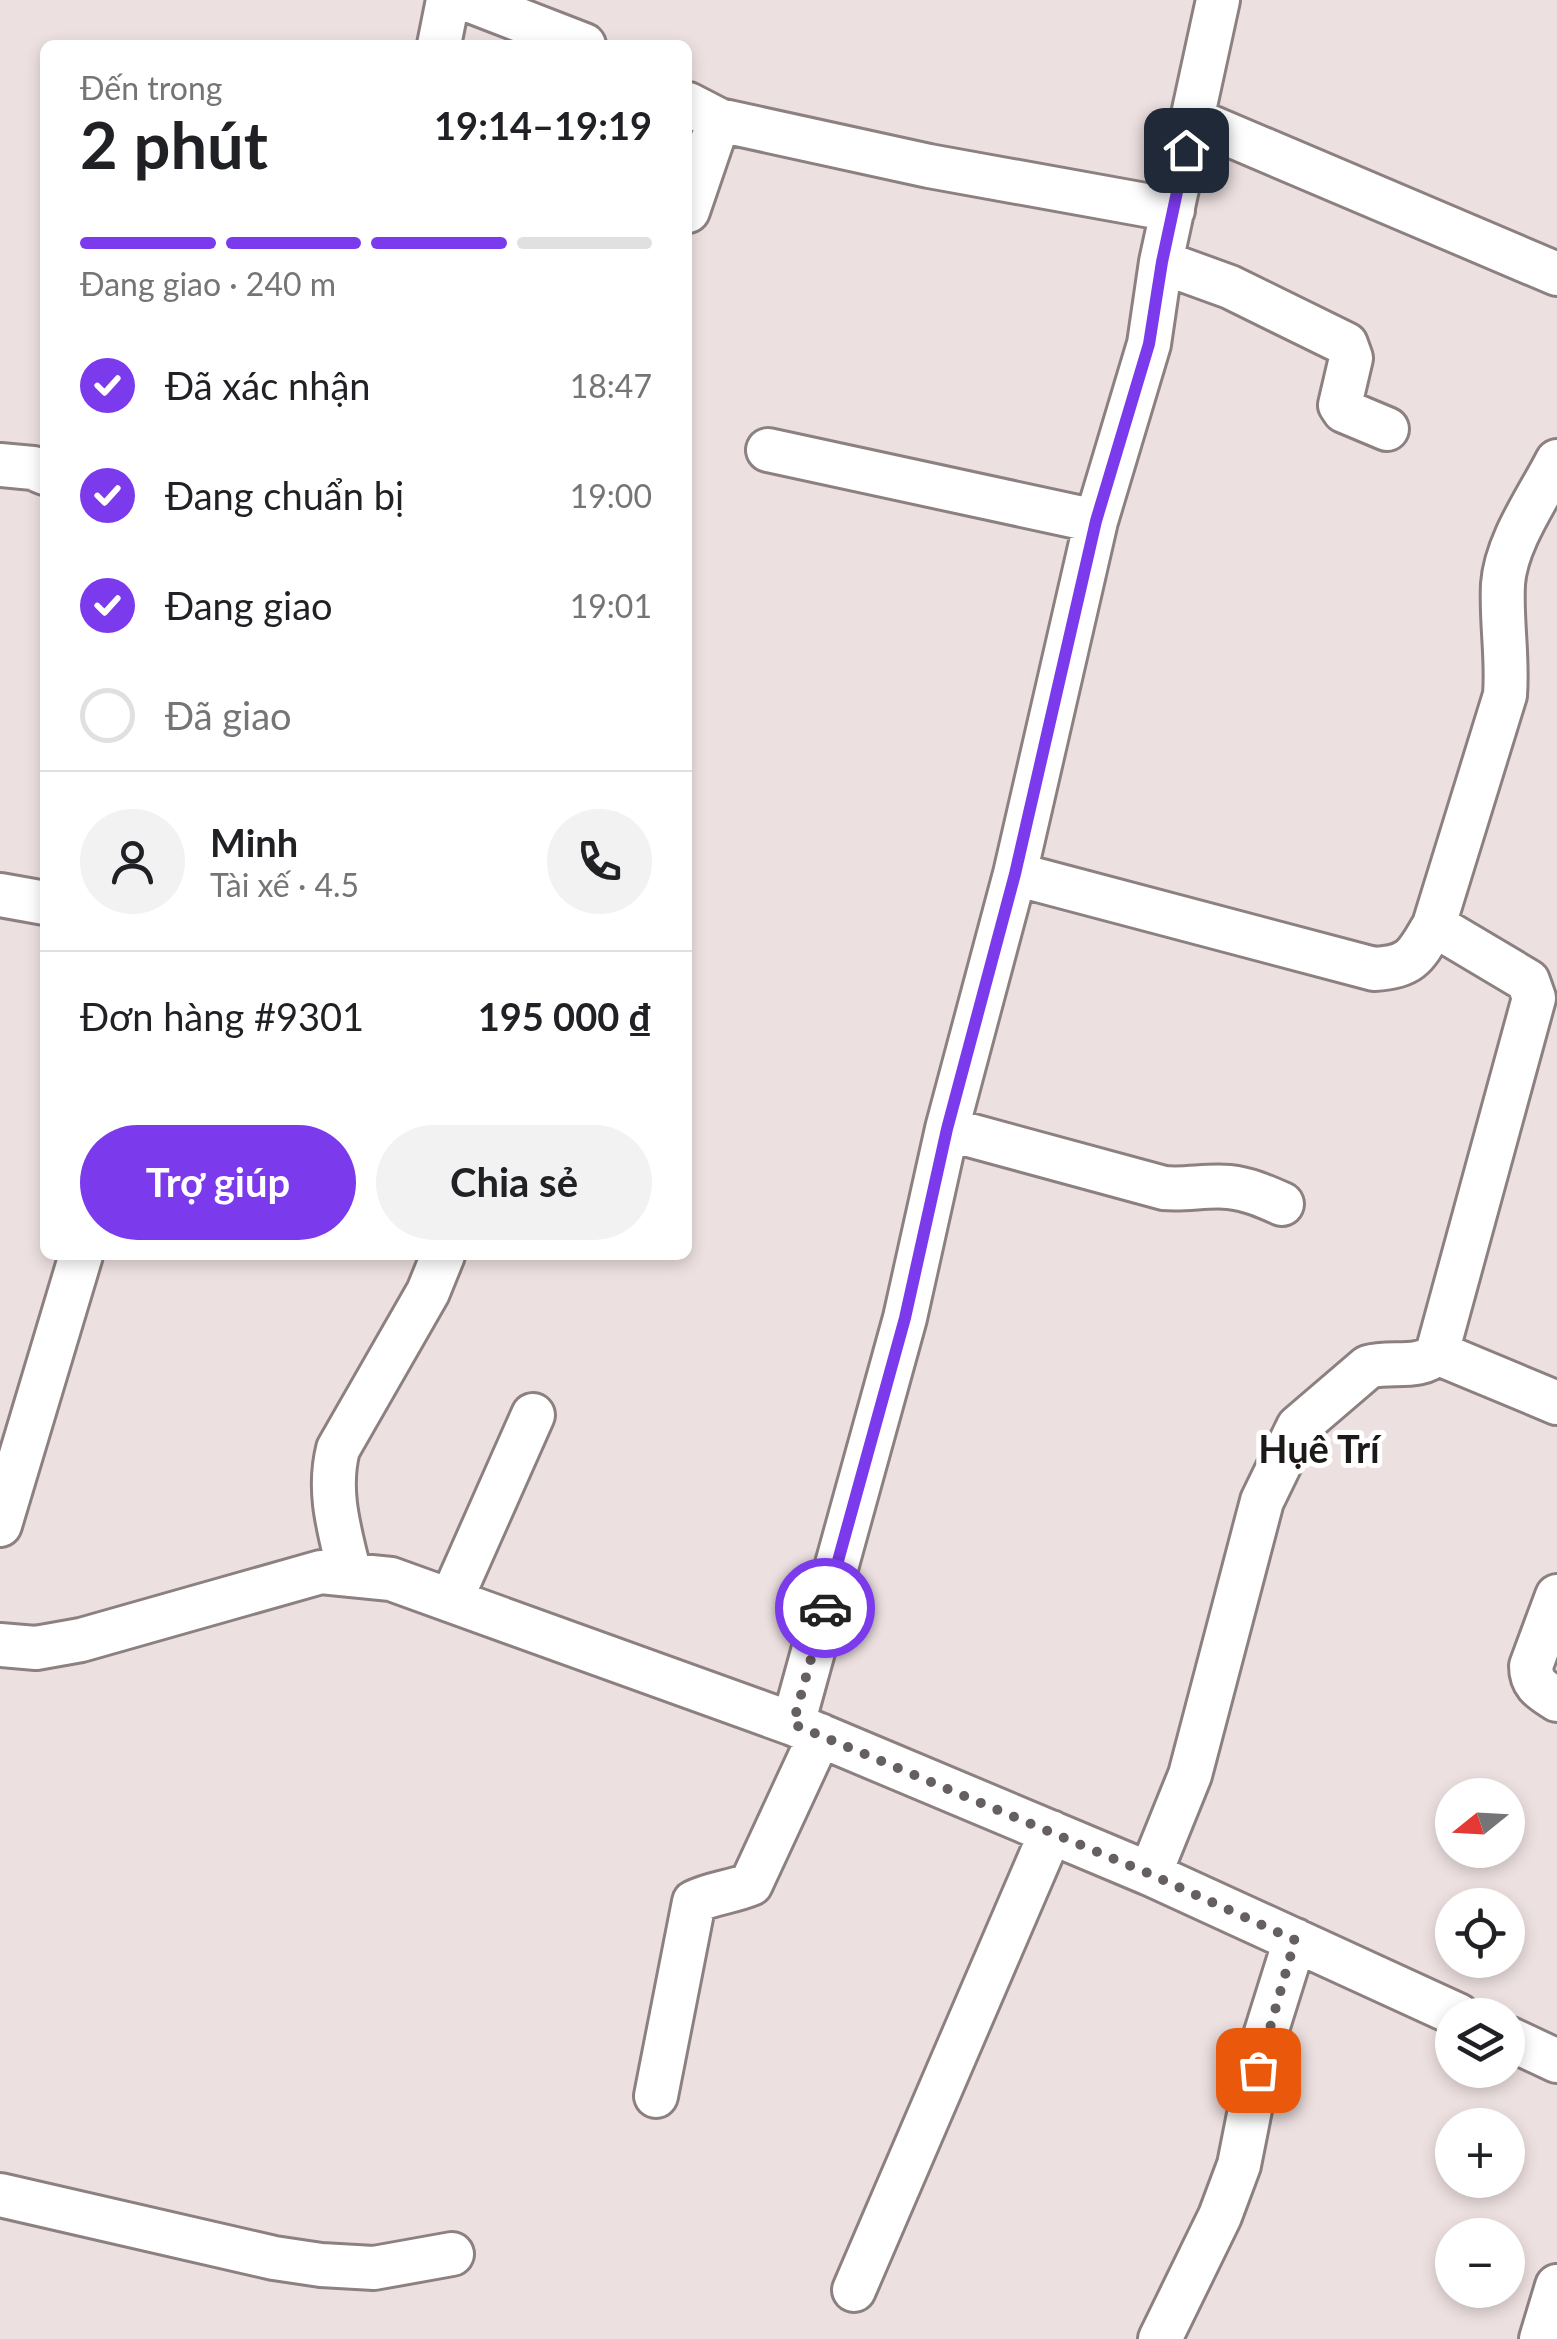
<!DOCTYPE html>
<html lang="vi">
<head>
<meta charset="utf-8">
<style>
	:root { --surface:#fff; --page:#f2f2f2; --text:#202124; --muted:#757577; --line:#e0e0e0; --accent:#7c3aed }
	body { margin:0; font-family:Lato,sans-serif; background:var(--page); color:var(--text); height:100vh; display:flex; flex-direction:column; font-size:38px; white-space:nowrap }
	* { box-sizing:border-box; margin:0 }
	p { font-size:32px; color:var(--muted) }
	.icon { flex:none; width:55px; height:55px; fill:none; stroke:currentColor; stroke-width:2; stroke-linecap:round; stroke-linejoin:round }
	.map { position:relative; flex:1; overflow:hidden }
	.drawer { position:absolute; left:40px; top:40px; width:652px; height:1220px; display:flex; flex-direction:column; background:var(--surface); border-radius:15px; box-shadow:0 5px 15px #0003 }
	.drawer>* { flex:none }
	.needle { width:65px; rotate:252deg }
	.controls { position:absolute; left:1435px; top:1778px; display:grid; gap:20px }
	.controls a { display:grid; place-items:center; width:90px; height:90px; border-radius:50%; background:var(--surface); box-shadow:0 5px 15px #0003; font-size:50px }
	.pin { position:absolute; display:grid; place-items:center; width:85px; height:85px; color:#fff; margin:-42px; border-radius:20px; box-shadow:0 5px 15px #0006 }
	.courier { position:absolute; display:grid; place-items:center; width:100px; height:100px; margin:-50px; border:8px solid #7c3aed; border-radius:50%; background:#fff; color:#222; box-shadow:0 2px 12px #0007 }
	.summary em { font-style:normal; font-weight:700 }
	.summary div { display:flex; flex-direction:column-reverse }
	.summary { display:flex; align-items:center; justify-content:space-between; height:170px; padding:0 40px }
	h1 { font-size:65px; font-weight:700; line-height:75px }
	.bar { display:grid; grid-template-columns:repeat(4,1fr); gap:15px 10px; align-content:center; height:120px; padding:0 40px }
	.bar i { height:12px; border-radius:8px; background:var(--line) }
	.bar .selected { background:var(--accent) }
	.bar p { grid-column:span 4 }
	.line { display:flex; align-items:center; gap:25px; padding:0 40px; border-top:2px solid var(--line) }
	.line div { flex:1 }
	.round { display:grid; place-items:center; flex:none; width:105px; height:105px; border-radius:52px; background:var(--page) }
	ol { padding:0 40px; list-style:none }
	li { display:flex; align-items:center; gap:30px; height:110px }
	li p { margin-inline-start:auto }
	li .icon { padding:10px; border-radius:50%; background:var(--accent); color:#fff; stroke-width:4 }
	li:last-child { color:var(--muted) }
	li i { width:55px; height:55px; border:5px solid var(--line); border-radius:50% }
	.primary-button { display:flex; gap:20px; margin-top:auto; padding:20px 40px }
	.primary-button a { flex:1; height:115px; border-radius:60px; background:var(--accent); color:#fff; font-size:40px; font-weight:700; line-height:115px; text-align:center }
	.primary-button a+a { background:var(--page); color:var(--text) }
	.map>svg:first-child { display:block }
</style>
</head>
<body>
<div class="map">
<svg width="1557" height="2339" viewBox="0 0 1557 2339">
	<rect width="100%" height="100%" fill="#ede0e0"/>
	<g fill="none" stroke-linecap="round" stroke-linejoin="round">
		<g stroke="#8c8080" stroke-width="48">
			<path id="minor" d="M468,0L584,45
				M439,45L448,0
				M688,104L719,120L929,166L1173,210
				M1192,119L1557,274
				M688,211L719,120
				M1161,262L1230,287L1346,344L1351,358L1340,405L1344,411L1387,429
				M768,450L1096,521
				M0,465L33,468L45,473
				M1015,874L1374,969C1412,967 1416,956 1434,925L1505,695C1508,658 1501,621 1503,584C1506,542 1538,498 1557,461
				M0,895L45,903
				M947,1129L1164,1188C1186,1190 1207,1185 1229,1187C1248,1189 1264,1196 1282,1204
				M1437,1353L1557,1403
				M0,1525L81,1255
				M350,1575C340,1532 327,1493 338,1449L428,1292L443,1255
				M1557,1596L1531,1666C1531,1685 1542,1690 1557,1700
				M451,1600L533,1415
				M0,1645L36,1648L81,1640L321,1572L391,1579L793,1724L1150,1874L1458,2015
				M793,1724L905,1318L947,1129L1015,874L1096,521L1149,344L1161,262L1218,0
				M1150,1874L1190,1775L1262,1501L1298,1427L1368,1367C1391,1360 1419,1371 1437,1353L1534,998L1528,981L1434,925
				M1508,2038L1557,2061
				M656,2096L694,1902C712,1893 732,1892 751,1884L820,1735
				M0,2195L274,2258L321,2265L374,2268L452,2254
				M854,2290L1051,1832
				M1160,2339L1220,2216L1239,2165L1264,2039L1295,1940
				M1541,2339L1557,2286"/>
		</g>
		<use href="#minor" stroke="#fff" stroke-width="42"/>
	</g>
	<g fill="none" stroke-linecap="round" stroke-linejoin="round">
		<path stroke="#665f5f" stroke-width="10" stroke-dasharray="0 18" d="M825,1608L793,1724L1150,1874L1295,1940L1258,2070"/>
		<path stroke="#7c3aed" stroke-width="12" d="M825,1608L905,1318L947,1129L1015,874L1096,521L1149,344L1162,262L1186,150"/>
	</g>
	<g text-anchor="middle" stroke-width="10" stroke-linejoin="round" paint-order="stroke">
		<g font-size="38" font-weight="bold" fill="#1d1919" stroke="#fff">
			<text x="1319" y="1463">Hụê Trí</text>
		</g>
	</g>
</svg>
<div class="controls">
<a><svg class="needle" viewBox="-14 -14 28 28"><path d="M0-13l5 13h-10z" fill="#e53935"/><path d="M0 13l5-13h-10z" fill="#757577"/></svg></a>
<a><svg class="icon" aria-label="locate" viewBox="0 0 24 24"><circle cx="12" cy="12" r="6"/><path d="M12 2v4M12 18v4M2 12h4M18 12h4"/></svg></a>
<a><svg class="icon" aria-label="layers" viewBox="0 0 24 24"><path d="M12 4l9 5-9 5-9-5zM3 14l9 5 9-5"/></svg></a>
<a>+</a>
<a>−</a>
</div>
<div class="pin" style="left:1258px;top:2070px;background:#ea580c"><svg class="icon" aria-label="bag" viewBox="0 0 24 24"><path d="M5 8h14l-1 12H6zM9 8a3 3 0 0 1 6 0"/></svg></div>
<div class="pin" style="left:1186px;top:150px;background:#1f2937"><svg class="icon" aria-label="home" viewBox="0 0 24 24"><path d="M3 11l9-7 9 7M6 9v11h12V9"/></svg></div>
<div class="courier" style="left:825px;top:1608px"><svg class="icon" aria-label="car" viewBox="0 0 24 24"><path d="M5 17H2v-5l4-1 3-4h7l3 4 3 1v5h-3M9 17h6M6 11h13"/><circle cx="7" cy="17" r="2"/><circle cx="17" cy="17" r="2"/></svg></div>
<section class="drawer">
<div class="summary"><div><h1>2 phút</h1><p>Đến trong</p></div><em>19:14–19:19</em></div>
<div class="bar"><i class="selected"></i><i class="selected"></i><i class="selected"></i><i></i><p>Đang giao · 240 m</p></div>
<ol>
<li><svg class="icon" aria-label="check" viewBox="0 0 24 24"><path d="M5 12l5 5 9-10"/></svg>Đã xác nhận<p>18:47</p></li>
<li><svg class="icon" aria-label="check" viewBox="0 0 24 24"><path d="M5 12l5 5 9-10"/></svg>Đang chuẩn bị<p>19:00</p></li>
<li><svg class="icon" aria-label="check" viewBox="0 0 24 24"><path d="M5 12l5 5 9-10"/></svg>Đang giao<p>19:01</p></li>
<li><i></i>Đã giao</li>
</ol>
<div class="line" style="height:180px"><a class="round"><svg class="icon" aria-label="person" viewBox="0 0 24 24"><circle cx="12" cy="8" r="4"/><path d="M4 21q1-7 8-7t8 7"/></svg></a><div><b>Minh</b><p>Tài xế · 4.5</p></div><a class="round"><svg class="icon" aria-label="phone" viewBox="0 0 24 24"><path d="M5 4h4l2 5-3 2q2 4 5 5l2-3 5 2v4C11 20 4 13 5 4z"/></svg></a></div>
<div class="line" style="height:130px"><div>Đơn hàng #9301</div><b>195 000 ₫</b></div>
<div class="primary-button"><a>Trợ giúp</a><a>Chia sẻ</a></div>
</section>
</div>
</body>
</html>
